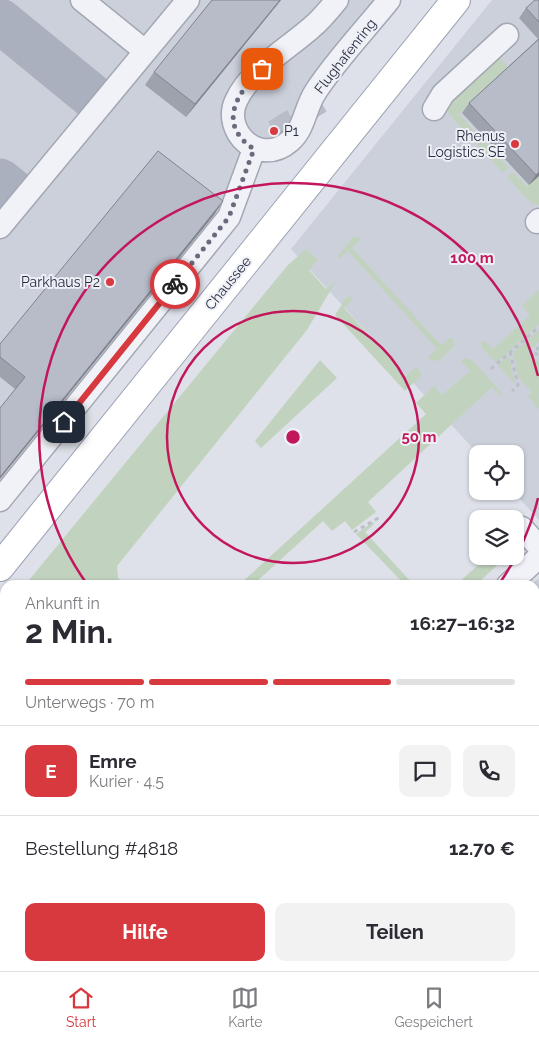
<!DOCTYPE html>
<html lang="de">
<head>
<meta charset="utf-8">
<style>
	:root { --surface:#fff; --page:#f2f2f3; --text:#2b2b33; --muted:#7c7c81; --line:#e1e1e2; --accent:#d8393e }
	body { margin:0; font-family:Raleway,sans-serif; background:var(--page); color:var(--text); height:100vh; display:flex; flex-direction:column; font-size:19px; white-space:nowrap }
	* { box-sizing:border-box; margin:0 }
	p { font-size:16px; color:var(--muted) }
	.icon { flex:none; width:28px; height:28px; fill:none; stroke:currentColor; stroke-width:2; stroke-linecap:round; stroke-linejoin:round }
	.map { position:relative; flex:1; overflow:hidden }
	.sheet { position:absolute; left:0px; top:580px; width:540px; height:391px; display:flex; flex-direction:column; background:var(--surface); border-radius:15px 15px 0 0; box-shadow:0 1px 4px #0004 }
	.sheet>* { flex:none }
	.fabs { position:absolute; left:469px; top:445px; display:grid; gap:10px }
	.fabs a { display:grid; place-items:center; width:55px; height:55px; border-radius:10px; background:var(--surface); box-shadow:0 1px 4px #0004; font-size:25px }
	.pin { position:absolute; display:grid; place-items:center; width:42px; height:42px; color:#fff; margin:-21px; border-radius:10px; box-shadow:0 2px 8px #0006 }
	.courier { position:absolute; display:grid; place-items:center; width:50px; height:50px; margin:-25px; border:4px solid #d8393e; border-radius:50%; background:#fff; color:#222; box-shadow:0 1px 6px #0007 }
	.headline em { font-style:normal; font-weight:700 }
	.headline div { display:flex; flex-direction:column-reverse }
	.headline { display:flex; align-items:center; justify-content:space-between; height:85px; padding:0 25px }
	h1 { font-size:32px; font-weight:700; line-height:38px }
	.bar { display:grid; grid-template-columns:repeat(4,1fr); gap:8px 5px; align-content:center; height:60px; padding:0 25px }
	.bar i { height:6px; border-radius:4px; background:var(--line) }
	.bar .current { background:var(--accent) }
	.bar p { grid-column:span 4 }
	.line { display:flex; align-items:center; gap:12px; padding:0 25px; border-top:1px solid var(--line) }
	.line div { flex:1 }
	.round { display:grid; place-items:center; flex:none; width:52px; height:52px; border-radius:10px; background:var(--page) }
	.action { display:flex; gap:10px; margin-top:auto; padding:10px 25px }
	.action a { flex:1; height:58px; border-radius:10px; background:var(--accent); color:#fff; font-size:20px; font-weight:700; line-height:58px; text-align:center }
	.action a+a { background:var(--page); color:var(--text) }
	.tab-bar { display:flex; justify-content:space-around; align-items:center; height:70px; border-top:1px solid var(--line); background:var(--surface); font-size:14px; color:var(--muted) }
	.tab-bar a { display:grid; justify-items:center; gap:2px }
	.tab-bar .current { color:var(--accent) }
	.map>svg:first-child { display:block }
</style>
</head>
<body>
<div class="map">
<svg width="539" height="971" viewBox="0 0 539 971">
	<rect width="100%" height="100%" fill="#dee1e9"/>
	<path fill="#ccd0db" d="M0,0H384L0,499Z
		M492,0H539V520L513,491H515V454H478L291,249Z
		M539,578V955L535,958V585H530Z
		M121,966H526L520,971H115Z"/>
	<path fill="#c1d3be" d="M499,57L509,68L459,114L473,129L467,134L449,114L446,105Z
		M476,133L509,168L503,173L471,138Z
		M513,172L527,187L539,176V205L532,204L507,177Z
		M354,236L361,239L352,248L441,345L451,337L453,340L454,346L439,361L431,360L428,357L437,349L348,251L340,258L337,257Z
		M306,249L318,260L309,270L326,289L336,281L307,330L117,566L118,578L125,585H25L287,266Z
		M539,290V324L496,363L482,348V342L484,340L493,349L530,315L522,306Z
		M350,296L353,299L344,308L406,376L416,367L421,372V376L405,391L335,315L346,298Z
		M539,330V342L529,351L539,362V409L528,397L532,392L518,377L513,352Z
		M509,356L515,384L498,365Z
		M464,358L472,360L503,394L501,396L492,387L368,502L376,512L352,530L345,521L332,531L323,521L253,585H239L426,414L416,403L434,386L442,395L470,371L461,361Z
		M320,360L337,378L261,448L255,441Z
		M373,522L374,524L365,532L414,585H405L356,534Z
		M488,556L496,558L507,556L476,585H456Z
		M5,611V652L0,647V617Z"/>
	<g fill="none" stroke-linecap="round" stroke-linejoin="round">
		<path stroke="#aab0be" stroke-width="45" d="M0,21L93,97
			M0,181L15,193"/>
		<path stroke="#b9bdc7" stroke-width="22" stroke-dasharray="22 11" stroke-linecap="butt" d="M274,131L326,99"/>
		<g stroke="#a3a7b3" stroke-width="25">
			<path id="minor" d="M82,0L145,51
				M337,0C329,10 321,20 311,28C286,50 250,70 236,101C222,131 259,168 290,141C305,128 305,107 316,91C337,59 365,30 389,0
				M434,109L443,94L507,35
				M537,222L539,220
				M0,227L188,0
				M0,500L229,217L254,149
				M515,526L522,528L539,547
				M508,585L539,557
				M535,774L539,770
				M376,966V971
				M453,966L458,971
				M89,971L94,966
				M411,971V966"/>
		</g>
		<g stroke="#9ca3b5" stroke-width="30">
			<path id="major" d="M0,567L456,0"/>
		</g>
		<path stroke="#bcbfc8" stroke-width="3" stroke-dasharray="4 4" stroke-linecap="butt" d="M539,347L534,352L539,356
			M510,352L518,385L512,391
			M491,369L539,327
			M354,532L380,517
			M535,964L539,960
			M527,971L532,966"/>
		<use href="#minor" stroke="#f1f2f7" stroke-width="22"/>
		<use href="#major" stroke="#fff" stroke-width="28"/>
	</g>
	<path fill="#9ea2ad" d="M212,0H281L186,117L145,85L154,72Z
		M539,0V176L529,185L462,113L469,103L538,39L519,18L526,8Z
		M214,215L15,389L0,377V344Z
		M539,777V851L535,847V780Z"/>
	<path fill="#81848d" d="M280,0H281L186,117L195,104Z
		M539,172V176L529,185L536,175Z
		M223,201L214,215L0,479V477Z
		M539,655V659L535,662V659Z
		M539,931V936L535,940V935Z"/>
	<path fill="#b8bcc9" stroke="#81848d" d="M212,0H280L195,104L154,72Z
		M535,0H539V22L526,8Z
		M539,39V172L536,175L469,103Z
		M158,151L223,201L0,477V408L25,377L0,357V344Z
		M539,604V655L535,659V607Z
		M539,777V830L535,825V780Z
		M539,886V931L535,935V889Z
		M163,966H281L286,971H158Z
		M344,966H352L356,971H339Z
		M447,967L451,971H442Z"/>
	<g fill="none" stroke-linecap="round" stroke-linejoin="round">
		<path stroke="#666c7c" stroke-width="5" stroke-dasharray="0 9" d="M175,284L229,217L254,149C216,124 237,93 262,69"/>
		<path stroke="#d8393e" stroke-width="6" d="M64,422L175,284"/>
	</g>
	<g fill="none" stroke="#c2185b" stroke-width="2.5">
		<circle cx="293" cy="437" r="126"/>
		<path d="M538 498A253 253 0 0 1 499 584M87 584A253 253 0 1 1 538 376"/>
	</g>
	<g fill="#d8393e" stroke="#eef0f6" stroke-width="2">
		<circle cx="274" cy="131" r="5"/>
		<circle cx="515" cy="144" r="5"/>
		<circle cx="110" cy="282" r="5"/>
	</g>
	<g text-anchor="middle" stroke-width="4" stroke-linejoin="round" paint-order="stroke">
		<g font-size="14" fill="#262d41" stroke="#eef0f6">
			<text transform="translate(345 56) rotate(-52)" y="5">Flughafenring</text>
			<text transform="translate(228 283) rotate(-51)" y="5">Chaussee</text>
		</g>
		<g font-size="14" fill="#262d41" stroke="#eef0f6" text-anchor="end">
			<text x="284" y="136" text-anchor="start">P1</text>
			<text x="505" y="141">Rhenus<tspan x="505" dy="16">Logistics SE</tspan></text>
			<text x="100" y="287">Parkhaus P2</text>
		</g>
	</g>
	<circle cx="293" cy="437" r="8" fill="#c2185b" stroke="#eef0f6" stroke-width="2.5"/>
	<g font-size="15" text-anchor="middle" font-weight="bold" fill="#c2185b" stroke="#eef0f6" stroke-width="4" stroke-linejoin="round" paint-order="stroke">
		<text x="472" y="263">100 m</text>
		<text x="419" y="442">50 m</text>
	</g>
</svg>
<div class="fabs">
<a><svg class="icon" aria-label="locate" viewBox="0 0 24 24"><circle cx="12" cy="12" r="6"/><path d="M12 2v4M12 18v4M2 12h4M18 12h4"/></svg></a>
<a><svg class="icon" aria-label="layers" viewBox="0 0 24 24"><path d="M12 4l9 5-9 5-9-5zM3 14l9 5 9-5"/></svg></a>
</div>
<div class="pin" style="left:262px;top:69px;background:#ea580c"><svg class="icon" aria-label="bag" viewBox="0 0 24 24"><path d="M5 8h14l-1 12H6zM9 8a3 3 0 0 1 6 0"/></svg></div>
<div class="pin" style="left:64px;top:422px;background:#1f2937"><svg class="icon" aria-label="home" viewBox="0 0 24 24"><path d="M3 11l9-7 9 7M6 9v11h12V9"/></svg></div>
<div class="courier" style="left:175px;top:284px"><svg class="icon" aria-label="bike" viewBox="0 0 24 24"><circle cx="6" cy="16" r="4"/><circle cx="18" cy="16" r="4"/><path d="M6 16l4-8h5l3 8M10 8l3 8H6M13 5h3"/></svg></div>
<section class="sheet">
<div class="headline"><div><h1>2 Min.</h1><p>Ankunft in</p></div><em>16:27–16:32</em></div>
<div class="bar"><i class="current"></i><i class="current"></i><i class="current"></i><i></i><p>Unterwegs · 70 m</p></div>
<div class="line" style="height:90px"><b class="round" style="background:var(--accent);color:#fff">E</b><div><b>Emre</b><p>Kurier · 4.5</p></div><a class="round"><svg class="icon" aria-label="chat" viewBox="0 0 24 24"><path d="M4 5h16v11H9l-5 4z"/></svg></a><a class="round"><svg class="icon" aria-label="phone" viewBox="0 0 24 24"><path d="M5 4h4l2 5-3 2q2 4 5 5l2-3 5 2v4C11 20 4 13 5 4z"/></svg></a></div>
<div class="line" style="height:65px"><div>Bestellung #4818</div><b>12.70 €</b></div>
<div class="action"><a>Hilfe</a><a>Teilen</a></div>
</section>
</div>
<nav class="tab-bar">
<a class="current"><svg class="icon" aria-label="home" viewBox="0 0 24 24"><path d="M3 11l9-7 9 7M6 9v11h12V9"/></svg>Start</a>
<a><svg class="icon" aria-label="map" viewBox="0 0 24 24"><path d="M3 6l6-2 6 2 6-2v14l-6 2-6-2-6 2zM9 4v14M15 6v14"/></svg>Karte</a>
<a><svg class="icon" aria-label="saved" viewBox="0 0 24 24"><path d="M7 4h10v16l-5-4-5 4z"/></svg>Gespeichert</a>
</nav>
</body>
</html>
